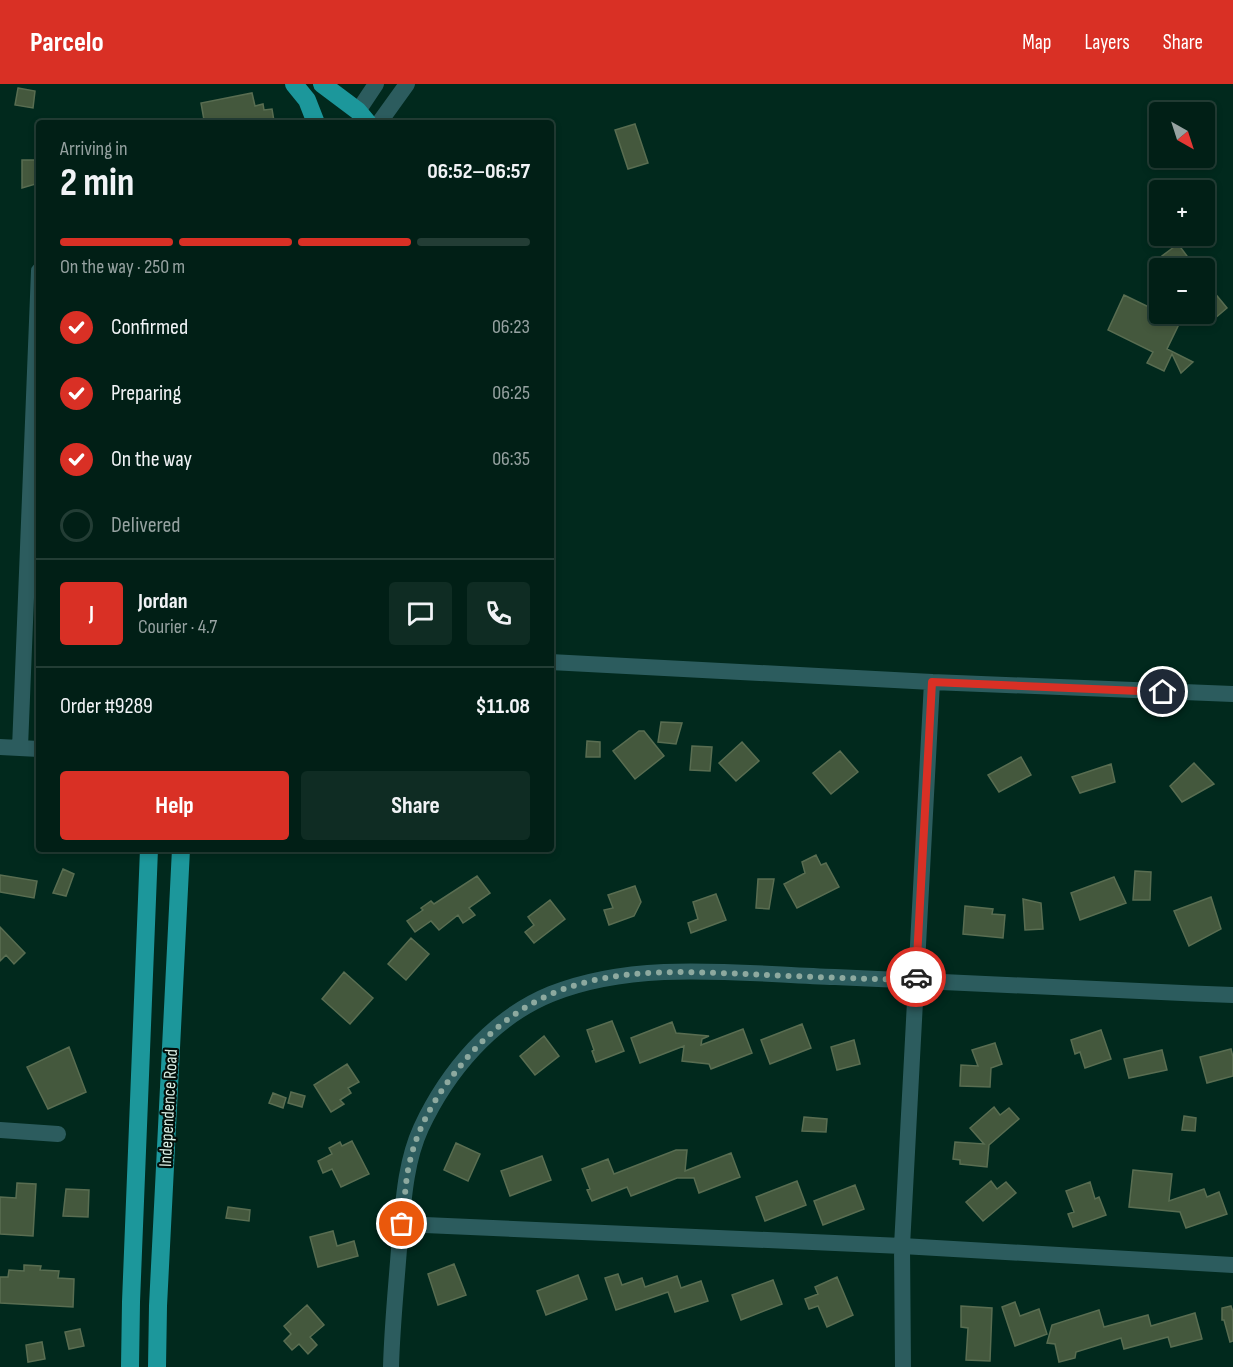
<!DOCTYPE html>
<html lang="en">
<head>
<meta charset="utf-8">
<style>
	:root { --surface:#011f16; --page:#0f2c23; --text:#f1f3f6; --muted:#96a2a1; --line:#233d35; --accent:#d93025 }
	body { margin:0; font-family:"Sofia Sans Condensed",sans-serif; background:var(--page); color:var(--text); height:100vh; display:flex; flex-direction:column; font-size:22px; white-space:nowrap }
	* { box-sizing:border-box; margin:0 }
	p { font-size:20px; color:var(--muted) }
	.icon { flex:none; width:33px; height:33px; fill:none; stroke:currentColor; stroke-width:2; stroke-linecap:round; stroke-linejoin:round }
	.map { position:relative; flex:1; overflow:hidden }
	.details { position:absolute; left:36px; top:36px; width:518px; height:732px; display:flex; flex-direction:column; background:var(--surface); border-radius:6px; box-shadow:0 3px 9px #0003,0 0 0 2px var(--line) }
	.details>* { flex:none }
	.needle { width:39px; rotate:141deg }
	.fabs { position:absolute; left:1149px; top:18px; display:grid; gap:12px }
	.fabs a { display:grid; place-items:center; width:66px; height:66px; border-radius:6px; background:var(--surface); box-shadow:0 3px 9px #0003,0 0 0 2px var(--line); font-size:30px }
	.pin { position:absolute; display:grid; place-items:center; width:51px; height:51px; color:#fff; margin:-26px; border:3px solid #fff; border-radius:50%; box-shadow:0 2px 6px #0007 }
	.courier { position:absolute; display:grid; place-items:center; width:60px; height:60px; margin:-30px; border:4px solid #d93025; border-radius:50%; background:#fff; color:#222; box-shadow:0 2px 8px #0007 }
	.summary em { font-style:normal; font-weight:700 }
	.summary div { display:flex; flex-direction:column-reverse }
	.summary { display:flex; align-items:center; justify-content:space-between; height:102px; padding:0 24px }
	h1 { font-size:39px; font-weight:700; line-height:45px }
	.bar { display:grid; grid-template-columns:repeat(4,1fr); gap:9px 6px; align-content:center; height:72px; padding:0 24px }
	.bar i { height:8px; border-radius:4px; background:var(--line) }
	.bar .on { background:var(--accent) }
	.bar p { grid-column:span 4 }
	.line { display:flex; align-items:center; gap:15px; padding:0 24px; border-top:2px solid var(--line) }
	.line div { flex:1 }
	.round { display:grid; place-items:center; flex:none; width:63px; height:63px; border-radius:6px; background:var(--page) }
	ol { padding:0 24px; list-style:none }
	li { display:flex; align-items:center; gap:18px; height:66px }
	li p { margin-inline-start:auto }
	li .icon { padding:6px; border-radius:50%; background:var(--accent); color:#fff; stroke-width:4 }
	li:last-child { color:var(--muted) }
	li i { width:33px; height:33px; border:3px solid var(--line); border-radius:50% }
	.action { display:flex; gap:12px; margin-top:auto; padding:12px 24px }
	.action a { flex:1; height:69px; border-radius:6px; background:var(--accent); color:#fff; font-size:24px; font-weight:700; line-height:69px; text-align:center }
	.action a+a { background:var(--page); color:var(--text) }
	header { display:flex; align-items:center; gap:36px; box-sizing:border-box; height:84px; padding:0 30px; background:var(--accent); color:#fff }
	header strong { font-size:28px }
	nav { display:flex; gap:33px; margin-inline-start:auto; font-size:21px }
	.map>svg:first-child { display:block }
</style>
</head>
<body>
<header>
<strong>Parcelo</strong>
<nav><a>Map</a><a>Layers</a><a>Share</a></nav>
</header>
<div class="map">
<svg width="1233" height="1283" viewBox="0 0 1233 1283">
	<rect width="100%" height="100%" fill="#01291d"/>
	<path fill="#44583d" stroke="#596d51" stroke-width="1.5" d="M18,4L35,7L33,24L15,21Z
		M252,9L255,22L263,20L264,26L272,25L274,37L260,39H207L206,36H204L201,19Z
		M635,40L648,79L628,85L615,46Z
		M22,76H39V99L22,104Z
		M1178,160L1187,172L1171,184L1162,172Z
		M1204,196L1227,224L1214,235L1204,224Z
		M1124,211L1180,238L1167,265L1193,278L1181,289L1172,270L1164,287L1147,279L1153,268L1108,246Z
		M661,638L682,639L676,660L658,658Z
		M639,647H644L664,672L635,695L613,667Z
		M587,657L600,658V673H586Z
		M742,658L759,677L736,697L719,679Z
		M692,662L712,663L710,687L690,686Z
		M840,667L858,688L831,710L813,689Z
		M1021,673L1031,691L999,708L988,691Z
		M1194,679L1214,700L1182,718L1170,702Z
		M1111,680L1115,698L1080,709L1072,693Z
		M816,771L821,781L826,779L839,803L797,824L784,800L805,789L802,778Z
		M63,785L74,790L66,812L53,809Z
		M1135,787L1151,788L1150,816H1133Z
		M0,791L37,797L34,814L0,808Z
		M477,792L490,809L469,824L475,831L463,839L458,831L439,846L431,837L415,848L407,837L423,826L421,824L431,817L434,820Z
		M1114,793L1126,819L1080,836L1071,809Z
		M758,795H774L769,825L756,824Z
		M635,802L641,818L634,832L609,841L604,826L613,824L608,811Z
		M716,810L726,836L691,849L688,839L698,835L693,818Z
		M1211,813L1221,845L1189,862L1174,827Z
		M1023,815L1041,819L1043,845L1025,846Z
		M550,816L565,835L534,859L525,848L534,841L528,833Z
		M965,822L993,825L992,830L1005,831L1003,854L963,850Z
		M0,843L25,869L14,880L6,871L0,877Z
		M411,854L429,870L406,896L388,880Z
		M344,888L373,914L350,940L322,915Z
		M612,937L624,967L596,978L592,967L594,966L587,946Z
		M672,938L676,949L709,952L702,955L701,961L743,945L752,969L711,985L709,980L682,977L684,962L640,979L631,954Z
		M802,940L811,964L770,980L761,956Z
		M1101,946L1111,975L1085,984L1080,968L1075,970L1071,956Z
		M544,952L559,972L535,991L520,972Z
		M854,956L860,980L837,986L831,963Z
		M995,959L1002,980L991,984L990,1003L960,1002L961,981L978,982L972,966Z
		M69,963L86,1008L48,1025L27,983Z
		M1231,965L1233,973V992L1207,999L1200,973Z
		M1162,966L1167,986L1129,994L1124,975Z
		M347,980L359,998L348,1004L351,1009L340,1016L344,1020L331,1028L314,1001Z
		M291,1008L305,1012L302,1023L288,1019Z
		M273,1009L286,1014L283,1024L269,1019Z
		M994,1023L1000,1031L1009,1024L1019,1035L989,1061L987,1083L960,1080V1076L953,1075L955,1058L984,1060L970,1044Z
		M1184,1032L1196,1034L1195,1047L1182,1046Z
		M804,1033L827,1035L826,1048L802,1047Z
		M352,1057L369,1090L341,1103L332,1085L323,1089L318,1077L332,1070L329,1064L340,1058L342,1062Z
		M456,1059L480,1070L468,1097L444,1086Z
		M676,1066H687L685,1087L731,1069L740,1093L699,1109L694,1094H677L631,1112L627,1103L592,1117L587,1106L590,1105L582,1085L608,1075L614,1090Z
		M542,1072L551,1096L510,1112L501,1087Z
		M1133,1086L1172,1090L1169,1117L1204,1105L1207,1113L1219,1108L1227,1130L1186,1144L1180,1128L1129,1123Z
		M797,1097L806,1121L765,1137L756,1113Z
		M991,1097L997,1105L1006,1098L1016,1109L983,1137L966,1118Z
		M1090,1098L1095,1115L1099,1113L1106,1131L1073,1143L1068,1130L1074,1128L1066,1107Z
		M17,1099L36,1100L33,1152L0,1150V1113L16,1114Z
		M855,1101L864,1125L823,1141L814,1117Z
		M66,1105L89,1106L88,1133L63,1132Z
		M228,1123L250,1126L249,1137L226,1134Z
		M333,1147L337,1162L354,1157L358,1172L318,1183L310,1153Z
		M454,1180L466,1211L438,1221L428,1190Z
		M24,1181L41,1182L40,1186L59,1187L58,1194L74,1195L73,1223L0,1219V1193H8L9,1186L24,1187Z
		M618,1190L622,1201L642,1194L645,1203L677,1192L681,1204L701,1197L708,1217L675,1228L668,1208L616,1226L605,1194Z
		M578,1191L587,1215L546,1231L537,1207Z
		M837,1193L853,1231L827,1243L818,1222L809,1225L805,1215L818,1210L815,1203Z
		M773,1196L782,1220L741,1236L732,1211Z
		M1015,1218L1020,1232L1039,1225L1047,1250L1015,1262L1002,1223Z
		M307,1221L324,1241L310,1253L317,1261L308,1270L299,1260L292,1266L284,1257L291,1250L284,1242Z
		M961,1222L992,1224L990,1277L966,1276L968,1244L961,1243Z
		M1231,1222L1233,1228V1257L1230,1258L1224,1236H1222V1224Z
		M1099,1226L1104,1243L1148,1231L1151,1242L1195,1229L1202,1255L1171,1263L1168,1253L1124,1265L1121,1254L1076,1268L1075,1274L1059,1278L1055,1260L1047,1259L1052,1241Z
		M80,1245L84,1262L69,1265L65,1248Z
		M42,1258L45,1275L28,1278L26,1261Z"/>
	<g fill="none" stroke-linecap="round" stroke-linejoin="round">
		<path stroke="#2c5c5e" stroke-width="16" d="M358,27L376,0
			M379,39L407,0
			M550,578L932,598L1233,610
			M0,663L39,665
			M20,664L39,187
			M0,1046L58,1050
			M402,1140L902,1162L1233,1181
			M391,1283C392,1244 396,1205 399,1165C403,1126 404,1081 421,1044C447,988 492,934 551,910C638,875 743,890 835,893C967,898 1100,906 1233,911
			M903,1283L902,1162L932,598"/>
		<path stroke="#1c979b" stroke-width="18" d="M294,0L307,16L316,39
			M322,0L358,27L368,39
			M130,1283L131,1218L149,765
			M157,1283L158,1222L181,765"/>
	</g>
	<g fill="none" stroke-linecap="round" stroke-linejoin="round">
		<path stroke="#8da99f" stroke-width="6" stroke-dasharray="0 10.8" d="M402,1140C405,1118 405,1094 411,1073C419,1041 437,1010 458,985C482,954 513,927 549,911C616,881 694,888 765,891C815,893 865,895 915,896L916,893"/>
		<path stroke="#d93025" stroke-width="8" d="M916,893L932,598L1163,608"/>
	</g>
	<g text-anchor="middle" stroke-width="4.5" stroke-linejoin="round" paint-order="stroke">
		<g font-size="18" fill="#d9eee5" stroke="#020e09">
			<text transform="translate(168 1024) rotate(-87)" y="6">Independence Road</text>
		</g>
	</g>
</svg>
<div class="fabs">
<a><svg class="needle" viewBox="-14 -14 28 28"><path d="M0-13l5 13h-10z" fill="#e53935"/><path d="M0 13l5-13h-10z" fill="#96a2a1"/></svg></a>
<a>+</a>
<a>−</a>
</div>
<div class="pin" style="left:402px;top:1140px;background:#ea580c"><svg class="icon" aria-label="bag" viewBox="0 0 24 24"><path d="M5 8h14l-1 12H6zM9 8a3 3 0 0 1 6 0"/></svg></div>
<div class="pin" style="left:1163px;top:608px;background:#1f2937"><svg class="icon" aria-label="home" viewBox="0 0 24 24"><path d="M3 11l9-7 9 7M6 9v11h12V9"/></svg></div>
<div class="courier" style="left:916px;top:893px"><svg class="icon" aria-label="car" viewBox="0 0 24 24"><path d="M5 17H2v-5l4-1 3-4h7l3 4 3 1v5h-3M9 17h6M6 11h13"/><circle cx="7" cy="17" r="2"/><circle cx="17" cy="17" r="2"/></svg></div>
<section class="details">
<div class="summary"><div><h1>2 min</h1><p>Arriving in</p></div><em>06:52–06:57</em></div>
<div class="bar"><i class="on"></i><i class="on"></i><i class="on"></i><i></i><p>On the way · 250 m</p></div>
<ol>
<li><svg class="icon" aria-label="check" viewBox="0 0 24 24"><path d="M5 12l5 5 9-10"/></svg>Confirmed<p>06:23</p></li>
<li><svg class="icon" aria-label="check" viewBox="0 0 24 24"><path d="M5 12l5 5 9-10"/></svg>Preparing<p>06:25</p></li>
<li><svg class="icon" aria-label="check" viewBox="0 0 24 24"><path d="M5 12l5 5 9-10"/></svg>On the way<p>06:35</p></li>
<li><i></i>Delivered</li>
</ol>
<div class="line" style="height:108px"><b class="round" style="background:var(--accent);color:#fff">J</b><div><b>Jordan</b><p>Courier · 4.7</p></div><a class="round"><svg class="icon" aria-label="chat" viewBox="0 0 24 24"><path d="M4 5h16v11H9l-5 4z"/></svg></a><a class="round"><svg class="icon" aria-label="phone" viewBox="0 0 24 24"><path d="M5 4h4l2 5-3 2q2 4 5 5l2-3 5 2v4C11 20 4 13 5 4z"/></svg></a></div>
<div class="line" style="height:78px"><div>Order #9289</div><b>$11.08</b></div>
<div class="action"><a>Help</a><a>Share</a></div>
</section>
</div>
</body>
</html>
